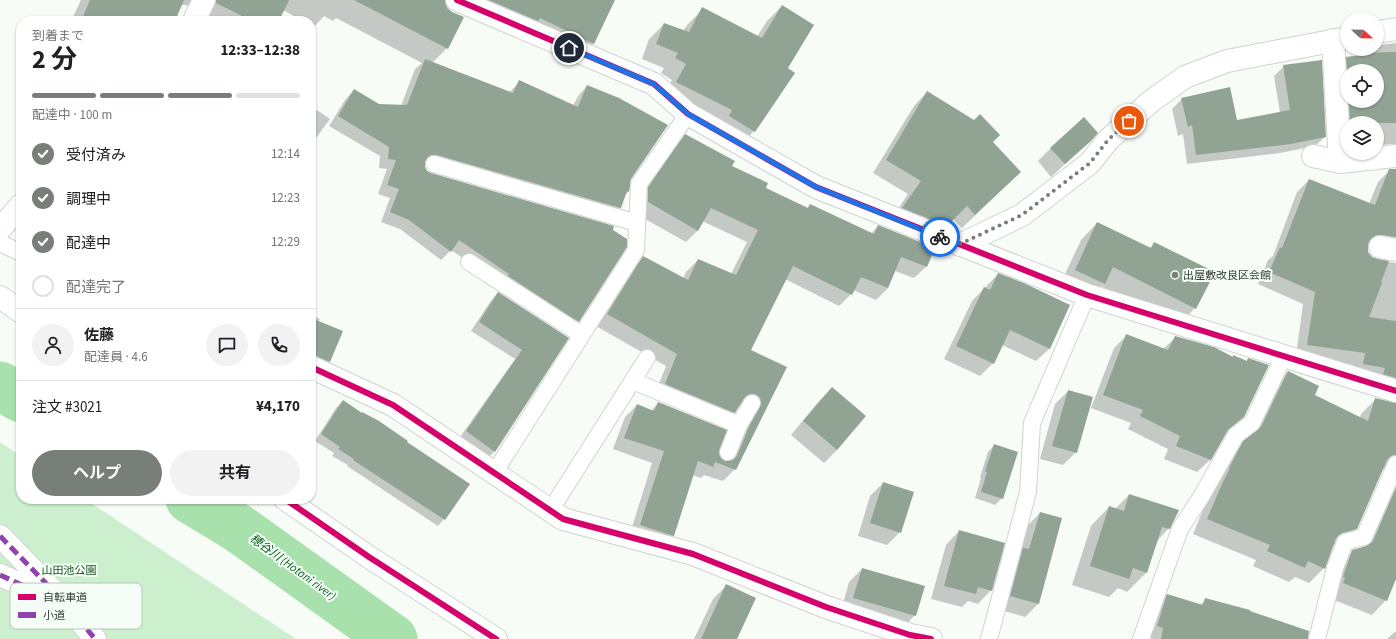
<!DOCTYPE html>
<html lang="ja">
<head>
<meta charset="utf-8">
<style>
	:root { --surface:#fff; --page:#f2f2f2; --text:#202124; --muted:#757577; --line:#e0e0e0; --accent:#787f78 }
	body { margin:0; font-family:"Source Sans 3","Noto Sans JP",sans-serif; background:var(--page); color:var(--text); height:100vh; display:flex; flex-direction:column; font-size:15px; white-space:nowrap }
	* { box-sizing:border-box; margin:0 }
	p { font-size:13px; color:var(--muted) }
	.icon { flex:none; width:22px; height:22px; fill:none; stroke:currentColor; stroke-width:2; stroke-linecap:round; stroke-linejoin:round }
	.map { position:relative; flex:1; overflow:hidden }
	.panel { position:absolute; left:16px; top:16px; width:300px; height:488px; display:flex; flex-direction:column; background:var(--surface); border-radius:16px; box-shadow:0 1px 3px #0004 }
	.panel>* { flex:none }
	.needle { width:26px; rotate:112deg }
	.fabs { position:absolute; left:1340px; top:12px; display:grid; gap:8px }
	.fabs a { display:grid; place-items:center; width:44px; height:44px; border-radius:50%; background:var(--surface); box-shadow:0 1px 3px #0004; font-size:20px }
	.pin { position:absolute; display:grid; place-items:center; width:34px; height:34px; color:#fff; margin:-17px; border:2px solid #fff; border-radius:50%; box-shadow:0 1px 4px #0007 }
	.courier { position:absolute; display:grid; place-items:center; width:40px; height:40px; margin:-20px; border:3px solid #1a73e8; border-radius:50%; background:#fff; color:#222; box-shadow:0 1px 5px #0007 }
	.overview em { font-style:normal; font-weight:700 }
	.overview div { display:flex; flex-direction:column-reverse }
	.overview { display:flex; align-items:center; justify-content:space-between; height:68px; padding:0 16px }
	h1 { font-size:26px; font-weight:700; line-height:30px }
	.bar { display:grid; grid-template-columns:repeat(4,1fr); gap:6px 4px; align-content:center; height:48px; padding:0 16px }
	.bar i { height:5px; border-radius:3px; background:var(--line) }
	.bar .selected { background:var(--accent) }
	.bar p { grid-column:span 4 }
	.line { display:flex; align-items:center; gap:10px; padding:0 16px; border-top:1px solid var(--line) }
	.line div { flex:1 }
	.round { display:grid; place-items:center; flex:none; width:42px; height:42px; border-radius:21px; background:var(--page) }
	ol { padding:0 16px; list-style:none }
	li { display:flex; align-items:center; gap:12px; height:44px }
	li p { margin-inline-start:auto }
	li .icon { padding:4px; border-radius:50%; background:var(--accent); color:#fff; stroke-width:4 }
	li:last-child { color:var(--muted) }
	li i { width:22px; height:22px; border:2px solid var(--line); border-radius:50% }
	.action { display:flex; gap:8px; margin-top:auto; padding:8px 16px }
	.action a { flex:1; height:46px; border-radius:24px; background:var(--accent); color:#fff; font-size:16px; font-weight:700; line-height:46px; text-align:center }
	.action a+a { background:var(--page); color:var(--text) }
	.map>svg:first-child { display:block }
</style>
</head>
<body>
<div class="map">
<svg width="1396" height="639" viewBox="0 0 1396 639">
	<rect width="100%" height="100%" fill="#f7fcf7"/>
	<path fill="#ccefcd" d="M0,442L21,456V499H85L296,639H0Z"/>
	<path fill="#0003" fill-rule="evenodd" d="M81,0H614L594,43L576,61L446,7L447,48L432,63L509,93L519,82L573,106L578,96L587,86L630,178L628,192L625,195L620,208L611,217L424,164V167L427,172L578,321L569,330L451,250L441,260L400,229L381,222L390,198L378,194L387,169L379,168L380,156L329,126L345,100L354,90L378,105L401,106L415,69L422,63L336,18L333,21L324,16L314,27L311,25V21H303L283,10L278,21H198L191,6L184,5L180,6L174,21H71Z
		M782,6L787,68L754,131L739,146L661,98L672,80L661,73L664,68L642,59L649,39L664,24L683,31L688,24L703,9L757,37L767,21Z
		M1396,43V144L1377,145V123H1347L1334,71L1347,58L1360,56L1362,54H1370L1375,49H1377L1379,45ZM1347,71H1377V101H1347Z
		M1284,66L1325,137L1315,146L1280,153L1187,164L1183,134L1178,136L1172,109L1182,99L1236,121L1280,113L1274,76Z
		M927,92L991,142L1020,172L962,228L953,219L933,238L890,221L908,194L873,173L914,106Z
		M311,106L330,119L311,145Z
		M685,136L730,167L765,188L807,209L810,205L871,234L878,226L926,267L914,278L895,271L888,288L876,300L853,290L851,294L839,306L785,279L750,350L785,367L735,469L723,481L704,475L701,478L692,475L674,535L662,547L629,537L652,463L613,449L625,417L637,405L651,411L658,403L718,453L720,459L728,462L736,442L745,407L738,405L734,412L722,424L654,396L666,366L596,326L632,269L644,257L683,279L686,272L698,260L731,274L747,242L702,221L698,230L686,242L636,214L637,200L673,148Z
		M1091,140L1051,177L1038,161L1051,148Z
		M1396,169V257L1370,246H1364V216L1378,182L1390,170Z
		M1309,180L1348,298L1376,260L1396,263V398L1352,376L1354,365L1296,356L1303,304L1258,284L1268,260L1273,256L1297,192Z
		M1097,223L1150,248L1155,243L1195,308L1178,325L1101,286L1087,300L1059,287L1081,240Z
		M998,274L1069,306L1049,349L1036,361L1002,345L993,363L980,376L944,359L972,301Z
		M498,293L567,338L494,452L486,460L458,440L515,359L471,331L490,302Z
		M311,315L320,319L318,322L329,361L319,372L311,368Z
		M1127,335L1163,349L1176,337L1232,357L1234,356L1246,362L1248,359L1244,416L1224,434L1210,460L1197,472L1164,459L1168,449L1128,429L1131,423L1091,408L1114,348Z
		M1288,372L1313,396L1360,418L1361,414L1376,399L1396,404V580H1395L1386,600L1372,615L1329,598L1338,566L1353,551L1362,548L1390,483L1385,470L1382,469L1356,528L1341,543L1333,546L1324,568L1309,583L1295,577L1289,582L1253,566L1256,560L1193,534L1207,500L1229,457L1248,439L1273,387Z
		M832,388L865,416L837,450L824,463L791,435L819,401Z
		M1068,391L1076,452L1063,465L1040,459L1055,404Z
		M343,401L406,443L444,519L438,526L347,466L348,465L332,456L334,453L315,441L336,408Z
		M994,445L1002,498L995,505L975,498L981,478L980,477L988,452Z
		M883,483L900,532L887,545L858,536L870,496Z
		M1129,495L1169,528L1157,541L1146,573L1127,592L1118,588L1109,597L1072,585L1091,526L1109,507L1115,509Z
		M1040,513L1038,604L1025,617L998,609L1027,526Z
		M959,531L991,590L978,604L968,601L962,607L931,599L946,545Z
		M862,569L915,615L902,629L841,611L849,582Z
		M727,585L736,639H694L713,599Z
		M1167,595L1200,605L1206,599L1306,639H1152L1147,637L1156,606Z
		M1396,631V639H1387Z"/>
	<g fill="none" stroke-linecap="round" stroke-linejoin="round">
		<path stroke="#a8e1ac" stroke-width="49" d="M0,386L21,398
			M190,499L238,528L393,639"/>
	</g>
	<path fill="#91a393" d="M90,0H184L175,21H81Z
		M216,0H289L279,21H252L216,3Z
		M354,0H445L447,8L452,12L464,17L448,49Z
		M489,0H615L594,44L540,18L538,21Z
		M782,5L814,25L788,68L795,73L755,132L729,116L732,110L676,82L686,64L675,58L678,53L656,44L664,23L689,32L702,7L762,38Z
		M1396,52V123H1350L1349,101H1377V71H1347L1346,57L1362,55V53Z
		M425,59L513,93L519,80L578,107L587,85L619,98L668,125L631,179L629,192L627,191L621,208L437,155H431L428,157L425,161V167L427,171L431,173L614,226L613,230L627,239V247L579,322L508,276L509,274L459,240L451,252L409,220L390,212L399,189L387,185L396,160L388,159L389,147L338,116L354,89L379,104L407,105Z
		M1322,60L1326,137L1291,144L1196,155L1192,125L1188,127L1181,98L1230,87L1237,120L1290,110L1283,65Z
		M927,91L974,120L980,114L1000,135L993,142L1021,172L975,215L967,206L947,226L902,208L921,181L886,160Z
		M1084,117L1098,133L1091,141L1065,164L1050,148Z
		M685,134L735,161L732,166L768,183L766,188L808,208L810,204L874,234L878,225L935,248L927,267L901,257L888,288L861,277L852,295L793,266L751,350L787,367L736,470L715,462L713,467L698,461L674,536L640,525L664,451L624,438L637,404L654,411L658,402L727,430L719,453L721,458L725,461H729L733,460L737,456L748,429L761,403L760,399L757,395L752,394L748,395L744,398L735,413L665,384L677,354L607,314L643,256L688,280L698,259L736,275L758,230L711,208L698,231L648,202V187Z
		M1389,169H1396V237L1382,235H1376L1371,239L1368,244V252L1372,257L1378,259L1389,261L1381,282L1382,283L1369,317L1396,321V378L1383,374L1385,368L1363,364L1365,353L1307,345L1315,292L1269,272L1280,247L1282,248L1309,179L1375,205Z
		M1097,222L1151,248L1154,242L1215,272L1196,309L1113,267L1105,284L1075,270Z
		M998,273L1024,283L1070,305L1050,349L1010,330L994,364L956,346L984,287L990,290Z
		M498,292L569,338L495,452L466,431L522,350L479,322Z
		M311,318L343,331L330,362L311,354Z
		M1126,334L1168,350L1175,336L1214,347L1233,357V355L1247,361L1248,358L1269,365L1244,417L1228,430L1211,460L1176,446L1180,436L1140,416L1143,410L1103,395Z
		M1288,371L1319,386L1315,395L1368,421L1375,398L1396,403V455L1391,456L1387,460L1357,529L1342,533L1336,538L1325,569L1308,561L1305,568L1267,551L1270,545L1207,519L1222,484L1230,468H1229L1243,441L1261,427Z
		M832,387L866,416L837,450L803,421Z
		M1068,390L1093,397L1077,453L1052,446Z
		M343,400L362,413V412L379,421L408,441L407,442L470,484L445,520L353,460L354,459L338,449L340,447L321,434Z
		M994,444L1018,452L1003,499L981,492L987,472L985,471Z
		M883,482L914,492L901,533L870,523Z
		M1396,488V579L1387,601L1343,583L1345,578L1343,577L1352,550L1367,546L1373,541Z
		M1129,494L1179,510L1170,529L1162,527L1147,573L1133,568L1129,579L1090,566L1109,506L1124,511Z
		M1040,512L1062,518L1039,604L1010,596L1023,548L1029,549Z
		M959,530L1005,543L992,591L978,587L976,594L944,586Z
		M862,568L925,586L916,616L853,598Z
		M726,584L756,598L737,639H701Z
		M1167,594L1203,605L1205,598L1250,610V611L1309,631L1308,639H1161L1163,628L1157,626Z"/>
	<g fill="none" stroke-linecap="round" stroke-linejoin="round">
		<g stroke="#cfd4cf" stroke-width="18">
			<path id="lane" d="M434,164L637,223
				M0,243L21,253
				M469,262L582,335
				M633,381L739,425
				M728,452L739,425L752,403
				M494,473L636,250L639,184L688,114
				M550,511L647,358
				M989,639L1028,492L1032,423L1087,295
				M1141,639L1180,529L1201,497L1236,435L1252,423L1284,356
				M1317,639L1335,568L1345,542L1364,537L1396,464"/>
		</g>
		<g stroke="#cfd4cf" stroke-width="24">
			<path id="street" d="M457,0L654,84L688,114L816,187L1087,295L1396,391
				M194,21L204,0
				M1377,32L1396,29
				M1333,40L1340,162
				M1313,156L1340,162L1396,156
				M0,229L21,205
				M960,245L1022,215L1090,163L1108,140L1150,102L1185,77L1227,61L1347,38
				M1380,247L1396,250
				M0,297L21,312
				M311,367L393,405L563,519L693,554L826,607L910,635L931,639
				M285,499L369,557L496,639
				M0,536L59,597
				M0,575L68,606L95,639"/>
		</g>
		<use href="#lane" stroke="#fefffe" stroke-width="16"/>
		<use href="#street" stroke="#fefffe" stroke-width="22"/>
		<path stroke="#8e44ad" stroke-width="5" stroke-dasharray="10 5" stroke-linecap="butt" d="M0,536L65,603
			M0,575L68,606L95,639"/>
		<g stroke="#f5fef6" stroke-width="8">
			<path id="cycleway" d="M457,0L654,84L688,114L816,187L1087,295L1396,391
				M311,367L393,405L563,519L693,554L826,607L910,635L931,639
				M285,499L369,557L496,639"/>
		</g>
		<use href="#cycleway" stroke="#d6006c" stroke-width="6"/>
	</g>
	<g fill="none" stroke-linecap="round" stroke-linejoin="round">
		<path stroke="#787f78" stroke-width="4" stroke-dasharray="0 7.2" d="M940,237L960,244L1022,215L1090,163L1108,140L1129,121"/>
		<path stroke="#1a73e8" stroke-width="5" d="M569,48L654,84L688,114L816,187L940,237"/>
	</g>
	<circle fill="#787f78" stroke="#f5fef6" stroke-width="1.5" cx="1175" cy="275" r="4"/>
	<g text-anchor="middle" stroke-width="4" stroke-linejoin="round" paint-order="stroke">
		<g font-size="11" fill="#343c34" stroke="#f5fef6" text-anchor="start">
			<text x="1183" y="279">出屋敷改良区会館</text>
		</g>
		<g font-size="11" fill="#184f21" stroke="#f5fef6">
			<text x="69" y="574">山田池公園</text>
		</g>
		<g font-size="12" font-style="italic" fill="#045f1c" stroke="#f5fef6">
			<text transform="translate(293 567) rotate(36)" y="4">穂谷川 (Hotani river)</text>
		</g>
	</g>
	<rect x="10" y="583" width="132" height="46" rx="6" fill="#f5fef6" stroke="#bbc4bc" stroke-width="1"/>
	<rect x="18" y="594" width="18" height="6" fill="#d6006c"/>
	<rect x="18" y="612" width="18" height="6" fill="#8e44ad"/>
	<g font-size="11" fill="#343c34">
		<text x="43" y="601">自転車道</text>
		<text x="43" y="619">小道</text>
	</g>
</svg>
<div class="fabs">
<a><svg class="needle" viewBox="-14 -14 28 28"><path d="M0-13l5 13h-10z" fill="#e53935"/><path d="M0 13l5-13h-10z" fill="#757577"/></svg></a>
<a><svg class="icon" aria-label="locate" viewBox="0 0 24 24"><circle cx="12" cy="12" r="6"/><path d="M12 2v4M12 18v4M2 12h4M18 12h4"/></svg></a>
<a><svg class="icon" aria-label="layers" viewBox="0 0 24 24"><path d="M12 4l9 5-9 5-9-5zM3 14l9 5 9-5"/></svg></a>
</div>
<div class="pin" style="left:1129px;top:121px;background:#ea580c"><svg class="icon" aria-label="bag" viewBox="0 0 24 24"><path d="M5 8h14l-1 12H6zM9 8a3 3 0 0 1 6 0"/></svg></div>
<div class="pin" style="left:569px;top:48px;background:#1f2937"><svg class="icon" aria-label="home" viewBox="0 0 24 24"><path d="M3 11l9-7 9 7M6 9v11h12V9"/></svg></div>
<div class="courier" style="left:940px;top:237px"><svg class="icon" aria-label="bike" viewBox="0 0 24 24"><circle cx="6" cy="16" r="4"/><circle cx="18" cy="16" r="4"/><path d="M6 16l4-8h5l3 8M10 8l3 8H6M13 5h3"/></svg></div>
<section class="panel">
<div class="overview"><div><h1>2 分</h1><p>到着まで</p></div><em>12:33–12:38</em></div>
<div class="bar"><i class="selected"></i><i class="selected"></i><i class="selected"></i><i></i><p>配達中 · 100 m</p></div>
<ol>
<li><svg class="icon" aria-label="check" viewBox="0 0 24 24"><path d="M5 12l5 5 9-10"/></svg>受付済み<p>12:14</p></li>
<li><svg class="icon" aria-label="check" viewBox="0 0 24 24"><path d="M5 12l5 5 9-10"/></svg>調理中<p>12:23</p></li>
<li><svg class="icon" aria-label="check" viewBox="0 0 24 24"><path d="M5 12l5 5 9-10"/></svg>配達中<p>12:29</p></li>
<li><i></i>配達完了</li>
</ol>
<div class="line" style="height:72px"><a class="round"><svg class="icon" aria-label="person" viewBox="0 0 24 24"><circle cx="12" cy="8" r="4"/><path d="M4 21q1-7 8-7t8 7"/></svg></a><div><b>佐藤</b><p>配達員 · 4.6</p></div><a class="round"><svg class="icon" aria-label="chat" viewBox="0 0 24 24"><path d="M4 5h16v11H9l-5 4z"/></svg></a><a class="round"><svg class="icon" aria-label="phone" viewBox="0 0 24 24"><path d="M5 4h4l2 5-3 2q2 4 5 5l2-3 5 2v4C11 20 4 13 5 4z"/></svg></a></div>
<div class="line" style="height:52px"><div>注文 #3021</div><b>¥4,170</b></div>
<div class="action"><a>ヘルプ</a><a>共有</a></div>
</section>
</div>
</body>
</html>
